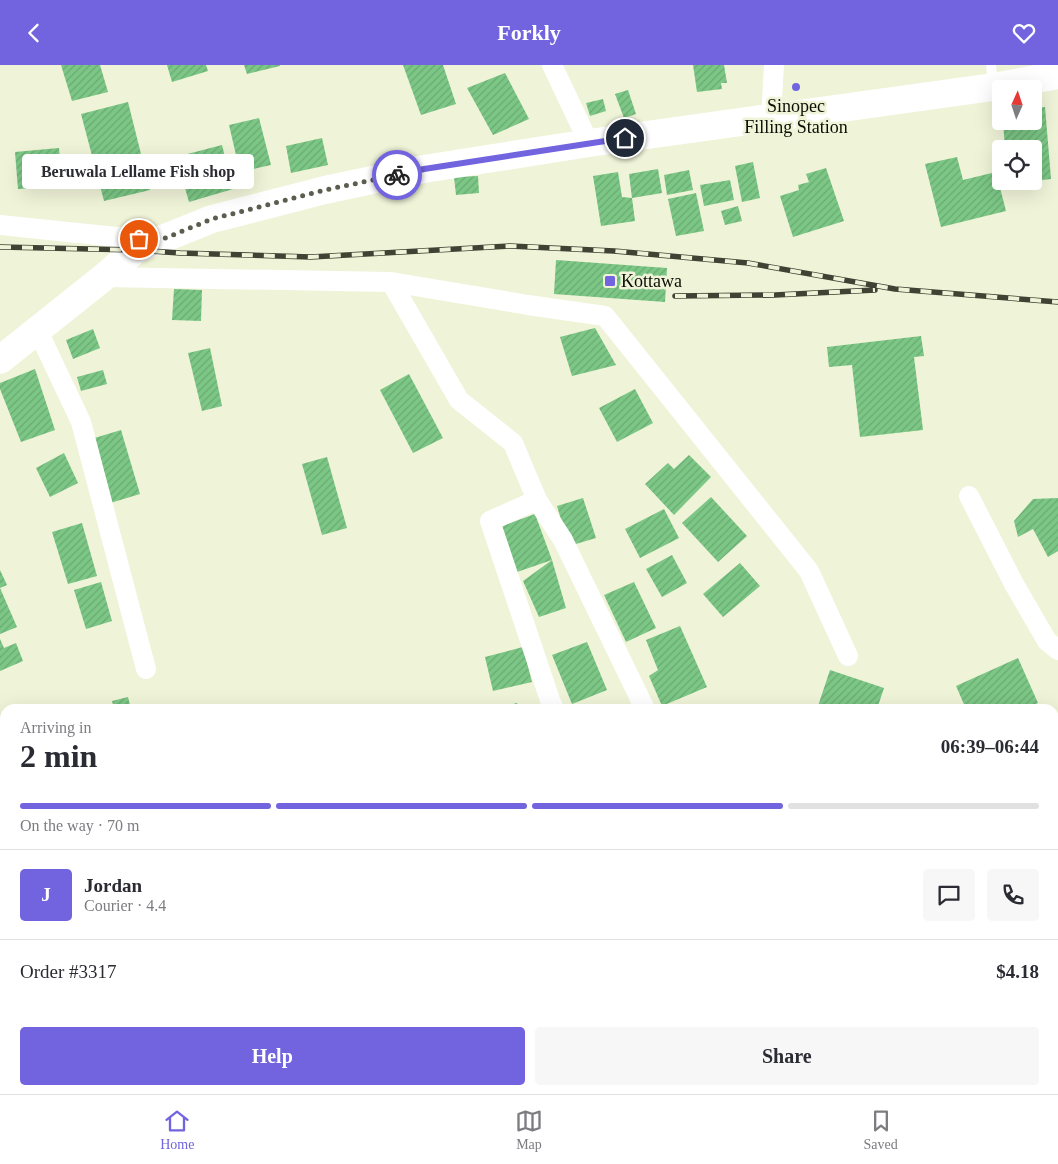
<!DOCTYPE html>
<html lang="en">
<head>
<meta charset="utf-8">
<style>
	:root { --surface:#fff; --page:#f7f7f7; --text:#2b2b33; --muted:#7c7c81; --line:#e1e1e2; --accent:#7164de }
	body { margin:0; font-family:"Times New Roman",serif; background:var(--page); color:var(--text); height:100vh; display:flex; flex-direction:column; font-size:19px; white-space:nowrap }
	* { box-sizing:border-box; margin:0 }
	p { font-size:16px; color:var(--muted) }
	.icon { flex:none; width:28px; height:28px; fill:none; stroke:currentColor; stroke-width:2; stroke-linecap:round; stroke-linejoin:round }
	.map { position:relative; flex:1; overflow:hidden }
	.details { position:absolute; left:0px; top:639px; width:1059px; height:391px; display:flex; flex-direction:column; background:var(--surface); border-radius:15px 15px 0 0; box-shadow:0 5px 20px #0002 }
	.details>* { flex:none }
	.needle { width:32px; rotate:3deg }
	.tools { position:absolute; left:992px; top:15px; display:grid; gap:10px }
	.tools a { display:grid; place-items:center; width:50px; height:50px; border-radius:5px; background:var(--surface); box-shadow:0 5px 20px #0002; font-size:25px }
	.pin { position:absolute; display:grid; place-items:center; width:42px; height:42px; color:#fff; margin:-21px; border:2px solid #fff; border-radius:50%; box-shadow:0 1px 5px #0007 }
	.courier { position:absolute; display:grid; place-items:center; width:50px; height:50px; margin:-25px; border:4px solid #7164de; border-radius:50%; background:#fff; color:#222; box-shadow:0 1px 6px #0007 }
	.bubble { position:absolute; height:35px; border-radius:5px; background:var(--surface); box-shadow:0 5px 20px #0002; font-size:16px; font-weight:800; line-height:35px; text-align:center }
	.head em { font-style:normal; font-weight:800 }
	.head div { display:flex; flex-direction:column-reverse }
	.head { display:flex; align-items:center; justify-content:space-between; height:85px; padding:0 20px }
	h1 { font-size:32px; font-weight:800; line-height:38px }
	.bar { display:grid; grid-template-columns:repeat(4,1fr); gap:8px 5px; align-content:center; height:60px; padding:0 20px }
	.bar i { height:6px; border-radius:4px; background:var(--line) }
	.bar .on { background:var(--accent) }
	.bar p { grid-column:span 4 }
	.line { display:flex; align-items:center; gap:12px; padding:0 20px; border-top:1px solid var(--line) }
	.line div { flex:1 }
	.round { display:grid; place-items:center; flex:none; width:52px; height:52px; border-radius:5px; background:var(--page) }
	.button { display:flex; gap:10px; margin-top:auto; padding:10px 20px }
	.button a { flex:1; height:58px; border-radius:5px; background:var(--accent); color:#fff; font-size:20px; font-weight:800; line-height:58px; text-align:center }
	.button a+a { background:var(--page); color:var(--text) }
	header { display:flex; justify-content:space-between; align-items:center; height:65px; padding:0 20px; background:var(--accent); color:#fff; font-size:22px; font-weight:800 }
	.tabs { display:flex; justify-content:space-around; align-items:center; height:70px; border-top:1px solid var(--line); background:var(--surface); font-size:14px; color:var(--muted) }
	.tabs a { display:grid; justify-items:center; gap:2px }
	.tabs .on { color:var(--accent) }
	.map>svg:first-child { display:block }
</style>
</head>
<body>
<header><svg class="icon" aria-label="back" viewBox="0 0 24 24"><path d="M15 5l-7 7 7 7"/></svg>Forkly<svg class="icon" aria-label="heart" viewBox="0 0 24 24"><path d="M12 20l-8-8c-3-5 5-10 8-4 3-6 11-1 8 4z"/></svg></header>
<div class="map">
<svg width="1058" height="1029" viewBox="0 0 1058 1029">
	<defs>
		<pattern id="building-hatch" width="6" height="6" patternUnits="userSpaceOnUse" patternTransform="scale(1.25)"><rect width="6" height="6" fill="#7cc786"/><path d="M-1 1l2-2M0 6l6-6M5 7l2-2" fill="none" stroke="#6aaa72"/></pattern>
	</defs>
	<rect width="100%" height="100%" fill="#eff3d7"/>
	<path fill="url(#building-hatch)" d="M61,0H100L108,27L72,36Z
		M167,0H206L208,6L172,17Z
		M244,0H280V1L247,9Z
		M403,0H443L456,39L421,50Z
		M693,0H724L727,18H721L722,24L697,27Z
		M505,8L529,54L493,70L467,23Z
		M628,25L636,49L624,53L615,29Z
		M603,34L606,46L590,51L586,38Z
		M128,37L150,125L104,136L81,49Z
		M1045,42L1051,114L1034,116V84H1005L1003,56H1034V43Z
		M259,53L271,100L240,107L229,60Z
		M322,73L328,100L291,108L286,81Z
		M222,80L233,124L189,137L176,92Z
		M59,83L61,107L48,108L38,123L18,124L15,87Z
		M957,92L963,115L996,107L1006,146L941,162L925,99Z
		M753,97L760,133L742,137L735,101Z
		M826,103L844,156L793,172L780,131L799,125L798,120L809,117L806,109Z
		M658,104L662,128L632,133L635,156L601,161L593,111L618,107L622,132L632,133L629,109Z
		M689,105L693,125L667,130L664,110Z
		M478,111L479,128L456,130L454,112Z
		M730,115L734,135L704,141L700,120Z
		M696,128L704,166L676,171L668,134Z
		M738,141L742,156L725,160L721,146Z
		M556,195L667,203L665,237L554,229Z
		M174,224L202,225L201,256L172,255Z
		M595,263L616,300L572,311L560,272Z
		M93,264L100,283L73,294L66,275Z
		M921,271L924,291L914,292L923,365L860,372L852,300L829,302L827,282Z
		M210,283L222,341L202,346L188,288Z
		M35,304L55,365L21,377L0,324V318Z
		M103,305L107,319L81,326L77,312Z
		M409,309L443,373L413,388L380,325Z
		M635,324L653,358L617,377L599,343Z
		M121,365L140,429L107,439L88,375Z
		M64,388L78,418L50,432L36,403Z
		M689,390L711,412L674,450L645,419L668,398L674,404Z
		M327,392L347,463L322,470L302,399Z
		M711,432L747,471L718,497L682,458Z
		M583,433L596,473L569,481L557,441Z
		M1058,433V486L1048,492L1033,464L1018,472L1014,456L1033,434Z
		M664,444L679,473L640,493L625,464Z
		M535,449L552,495L566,543L539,552L523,516L552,495L517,507L502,461Z
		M82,458L97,511L68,519L52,467Z
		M672,490L687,518L662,532L646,504Z
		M740,498L760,521L723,552L703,529Z
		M0,505L7,520L0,523Z
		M101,517L112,556L86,564L74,525Z
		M634,517L656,563L626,577L604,530Z
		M0,523L17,562L0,569Z
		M680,561L707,622L662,641L649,611L658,605L646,575Z
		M0,574L4,583L16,578L23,596L0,606Z
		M587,577L607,625L572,639L552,590Z
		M523,582L532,617L493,626L485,592Z
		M1018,593L1038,638L1026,644H966L956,621Z
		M830,605L884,623L877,644H817Z
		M128,632L131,644H114L112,636Z
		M517,638L518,644H497V643Z
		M5,662V679L0,680V663Z
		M5,702V750H0V703Z
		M143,1025H146L148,1029H134Z
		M171,1025H237V1028L172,1029Z
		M661,1025H685L686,1029H645V1028Z
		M714,1025H764V1029H714Z"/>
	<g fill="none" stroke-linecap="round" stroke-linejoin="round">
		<path stroke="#fff" stroke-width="10" d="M991,0L993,21"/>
		<path stroke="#fff" stroke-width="20" d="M552,0L589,78
			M771,53L774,0
			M0,160L155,176
			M104,212L391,217L459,335L513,378L537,435L490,456L550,635L554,644
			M391,217L528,240L605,251L809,506L848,591
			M37,264L81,357L146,604
			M969,431L1014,519L1047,576L1058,585
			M537,435L563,475L645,644
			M0,976L5,982
			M70,1025L71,1029"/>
		<path stroke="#fff" stroke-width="28" d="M0,295L104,212L135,185L212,154L325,125L424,104L589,78L993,22L1058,10"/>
		<g stroke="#404234" stroke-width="5.5">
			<path id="rail" d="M0,182L135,185L180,188L311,192L510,181L614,186L748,198L895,224L1058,237
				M675,231L775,230L875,225"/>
		</g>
		<use href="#rail" stroke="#eff3d7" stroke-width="4" stroke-dasharray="11" stroke-linecap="butt"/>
	</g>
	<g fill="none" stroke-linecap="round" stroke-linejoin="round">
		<path stroke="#5b5e4e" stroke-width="5" stroke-dasharray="0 9" d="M139,174L158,176L212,154L325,125L397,110"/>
		<path stroke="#7164de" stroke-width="6" d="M397,110L424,104L625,73"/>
	</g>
	<g fill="#7164de" stroke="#eff3d7" stroke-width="2">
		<circle cx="796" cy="22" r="5"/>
		<rect x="604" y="210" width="12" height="12" rx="2.5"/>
	</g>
	<g text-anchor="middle" stroke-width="5" stroke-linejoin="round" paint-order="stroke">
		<g font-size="18" fill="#0c0d04" stroke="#eff3d7">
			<text x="796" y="47">Sinopec<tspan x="796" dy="21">Filling Station</tspan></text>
			<text x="621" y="222" text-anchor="start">Kottawa</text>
		</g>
	</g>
</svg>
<div class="tools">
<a><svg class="needle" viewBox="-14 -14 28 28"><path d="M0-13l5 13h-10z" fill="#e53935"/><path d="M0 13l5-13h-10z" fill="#7c7c81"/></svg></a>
<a><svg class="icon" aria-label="locate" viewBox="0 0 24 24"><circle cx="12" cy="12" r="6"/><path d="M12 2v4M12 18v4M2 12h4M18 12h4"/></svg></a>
</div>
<div class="pin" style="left:139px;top:174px;background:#ea580c"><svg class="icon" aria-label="bag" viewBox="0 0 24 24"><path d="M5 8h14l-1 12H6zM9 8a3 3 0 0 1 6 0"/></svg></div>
<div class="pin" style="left:625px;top:73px;background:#1f2937"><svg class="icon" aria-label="home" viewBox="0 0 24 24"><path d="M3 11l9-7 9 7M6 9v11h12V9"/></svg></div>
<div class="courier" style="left:397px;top:110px"><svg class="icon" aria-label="bike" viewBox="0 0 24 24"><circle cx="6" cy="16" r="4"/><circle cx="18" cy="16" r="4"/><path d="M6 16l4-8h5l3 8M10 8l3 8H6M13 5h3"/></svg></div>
<div class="bubble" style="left:22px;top:89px;width:232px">Beruwala Lellame Fish shop</div>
<section class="details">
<div class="head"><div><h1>2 min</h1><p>Arriving in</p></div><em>06:39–06:44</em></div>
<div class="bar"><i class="on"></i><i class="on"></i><i class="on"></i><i></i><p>On the way · 70 m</p></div>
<div class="line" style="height:90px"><b class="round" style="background:var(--accent);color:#fff">J</b><div><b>Jordan</b><p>Courier · 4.4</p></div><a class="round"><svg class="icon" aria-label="chat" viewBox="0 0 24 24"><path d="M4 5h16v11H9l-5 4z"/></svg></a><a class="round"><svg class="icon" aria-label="phone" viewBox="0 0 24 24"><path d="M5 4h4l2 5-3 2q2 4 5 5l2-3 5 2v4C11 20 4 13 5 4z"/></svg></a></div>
<div class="line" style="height:65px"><div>Order #3317</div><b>$4.18</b></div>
<div class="button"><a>Help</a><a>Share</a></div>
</section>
</div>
<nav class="tabs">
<a class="on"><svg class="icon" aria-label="home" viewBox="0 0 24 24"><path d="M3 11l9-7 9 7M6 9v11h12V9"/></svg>Home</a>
<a><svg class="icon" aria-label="map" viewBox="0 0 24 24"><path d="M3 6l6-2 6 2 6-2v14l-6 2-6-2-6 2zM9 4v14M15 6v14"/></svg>Map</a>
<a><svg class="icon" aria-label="saved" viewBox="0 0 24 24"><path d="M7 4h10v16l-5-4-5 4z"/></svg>Saved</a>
</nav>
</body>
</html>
